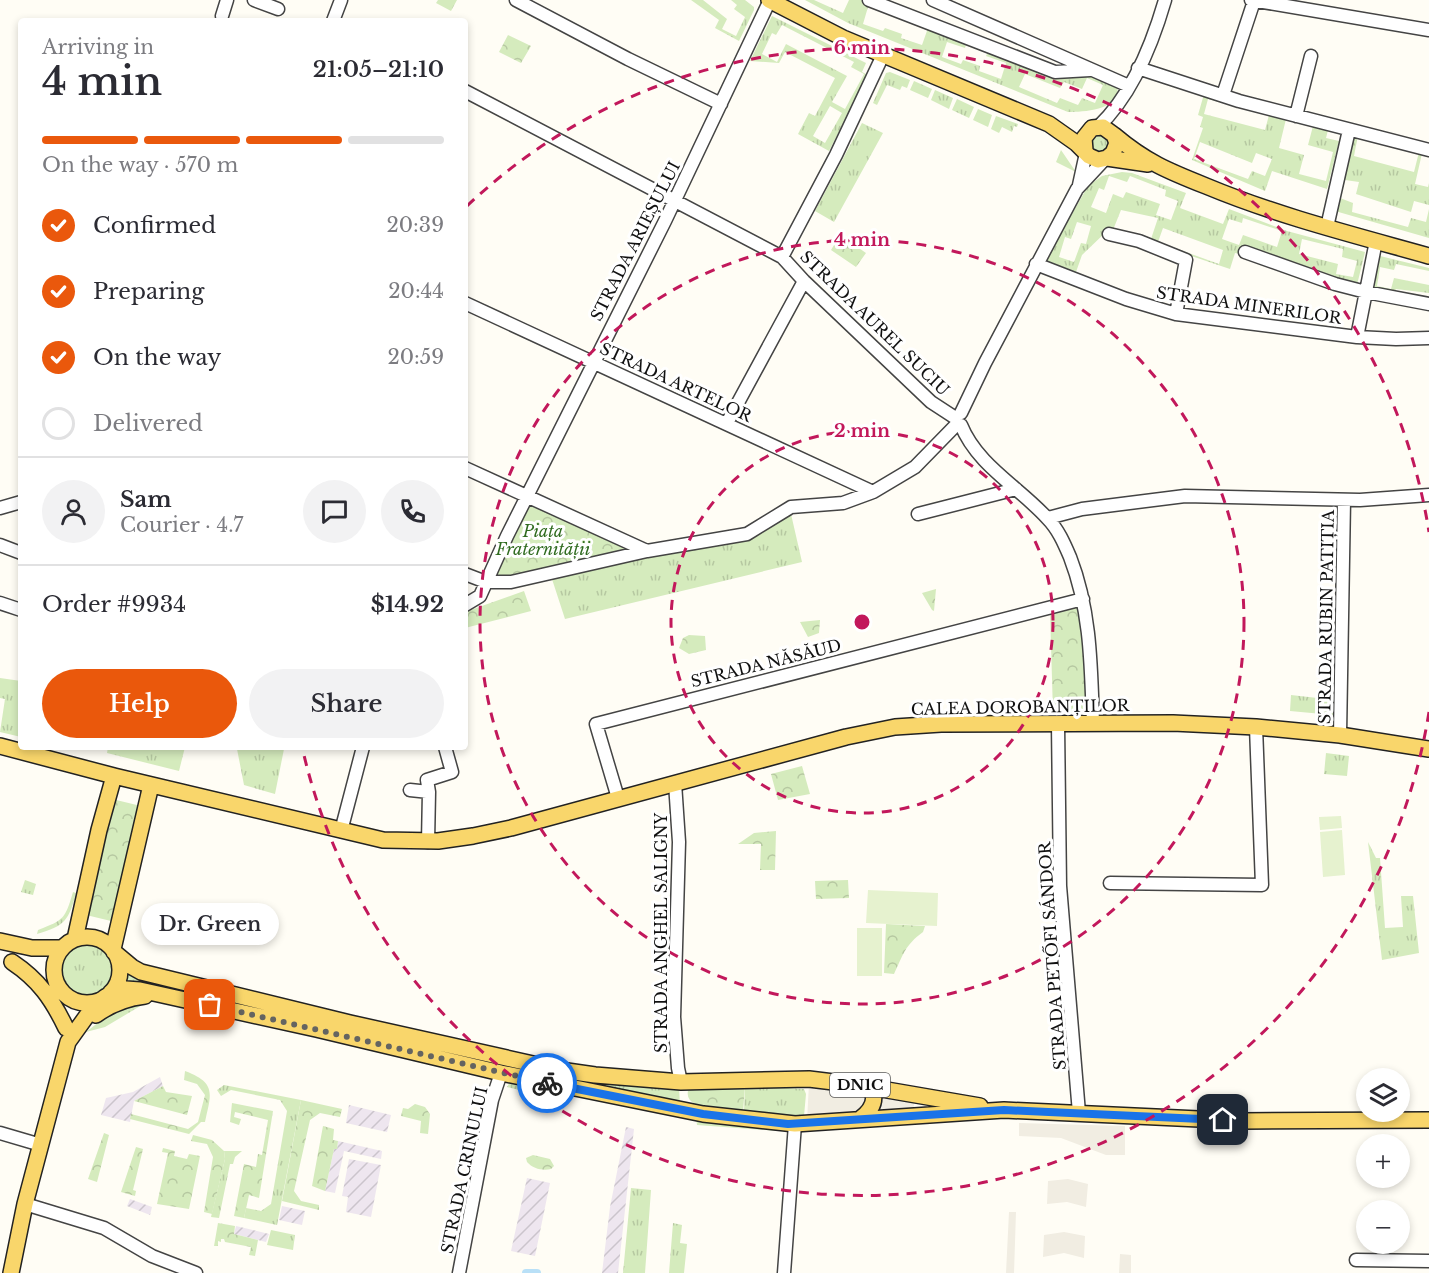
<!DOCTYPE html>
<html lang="en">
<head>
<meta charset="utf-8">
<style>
	:root { --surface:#fff; --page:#f2f2f3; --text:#2b2b33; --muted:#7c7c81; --line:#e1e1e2; --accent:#ea580c }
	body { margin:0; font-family:"Libre Baskerville",serif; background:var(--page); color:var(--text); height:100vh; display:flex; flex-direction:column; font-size:22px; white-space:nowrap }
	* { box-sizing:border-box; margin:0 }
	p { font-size:20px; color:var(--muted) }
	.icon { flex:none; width:33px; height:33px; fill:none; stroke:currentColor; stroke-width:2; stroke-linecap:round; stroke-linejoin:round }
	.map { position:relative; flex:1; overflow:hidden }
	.drawer { position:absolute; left:18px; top:18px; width:450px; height:732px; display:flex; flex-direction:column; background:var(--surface); border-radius:6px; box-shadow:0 3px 9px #0003 }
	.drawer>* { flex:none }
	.buttons { position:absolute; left:1356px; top:1068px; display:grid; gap:12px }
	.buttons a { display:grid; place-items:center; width:54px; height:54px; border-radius:50%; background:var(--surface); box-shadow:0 3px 9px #0003; font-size:30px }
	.pin { position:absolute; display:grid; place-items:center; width:51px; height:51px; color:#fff; margin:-26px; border-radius:12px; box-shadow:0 3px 9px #0006 }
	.courier { position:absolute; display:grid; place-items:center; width:60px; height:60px; margin:-30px; border:4px solid #1a73e8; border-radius:50%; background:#fff; color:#222; box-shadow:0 2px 8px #0007 }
	.bubble { position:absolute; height:42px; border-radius:21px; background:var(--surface); box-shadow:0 3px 9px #0003; font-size:20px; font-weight:600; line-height:42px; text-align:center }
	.head em { font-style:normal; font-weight:600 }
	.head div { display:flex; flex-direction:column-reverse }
	.head { display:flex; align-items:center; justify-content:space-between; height:102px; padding:0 24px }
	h1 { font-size:39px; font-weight:600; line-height:45px }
	.bar { display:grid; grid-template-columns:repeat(4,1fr); gap:9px 6px; align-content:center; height:72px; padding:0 24px }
	.bar i { height:8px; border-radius:4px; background:var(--line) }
	.bar .on { background:var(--accent) }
	.bar p { grid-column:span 4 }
	.line { display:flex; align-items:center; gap:15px; padding:0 24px; border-top:2px solid var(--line) }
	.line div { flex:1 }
	.round { display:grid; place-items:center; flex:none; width:63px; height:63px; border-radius:32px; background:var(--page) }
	ol { padding:0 24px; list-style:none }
	li { display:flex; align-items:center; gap:18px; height:66px }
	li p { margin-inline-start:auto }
	li .icon { padding:6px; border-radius:50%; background:var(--accent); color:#fff; stroke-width:4 }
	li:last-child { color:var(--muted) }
	li i { width:33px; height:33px; border:3px solid var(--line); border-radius:50% }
	.button { display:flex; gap:12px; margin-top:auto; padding:12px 24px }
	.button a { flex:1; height:69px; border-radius:36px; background:var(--accent); color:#fff; font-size:24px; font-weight:600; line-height:69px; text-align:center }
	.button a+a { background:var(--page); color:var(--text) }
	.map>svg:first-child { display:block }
</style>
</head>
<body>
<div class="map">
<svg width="1429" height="1273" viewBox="0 0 1429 1273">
	<defs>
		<pattern id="industrial-furrows" width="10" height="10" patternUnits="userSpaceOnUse" patternTransform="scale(1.5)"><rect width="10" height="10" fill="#eee6ef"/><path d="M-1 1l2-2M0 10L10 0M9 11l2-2" fill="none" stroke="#cbc4cc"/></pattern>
		<pattern id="grass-tufts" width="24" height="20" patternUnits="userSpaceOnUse" patternTransform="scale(1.5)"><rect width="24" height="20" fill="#d5ebbd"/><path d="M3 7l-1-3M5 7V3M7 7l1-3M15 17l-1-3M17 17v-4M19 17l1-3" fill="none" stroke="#b6c8a1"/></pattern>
		<pattern id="park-crowns" width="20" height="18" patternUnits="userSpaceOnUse" patternTransform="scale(1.5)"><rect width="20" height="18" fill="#d5ebbd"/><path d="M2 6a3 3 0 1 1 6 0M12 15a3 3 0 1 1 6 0" fill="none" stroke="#b6c8a1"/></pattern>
	</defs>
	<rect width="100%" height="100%" fill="#fffdf5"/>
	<path fill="url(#industrial-furrows)" d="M160,1077L163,1086L134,1101L130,1122L101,1115L106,1098L133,1092Z
		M349,1105L391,1115L387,1132L346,1123Z
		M626,1127L634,1129L618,1273H602L610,1207Z
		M338,1141L382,1151L381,1159L344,1151L335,1193L325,1191L334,1149H337Z
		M349,1159L381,1165L371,1217L346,1212L348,1197L342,1196Z
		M527,1178L550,1183L535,1256L511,1251Z
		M130,1199L152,1207L150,1215L127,1206Z
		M282,1206L305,1211L302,1225L279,1220Z
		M236,1226L269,1234L266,1242L234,1234Z"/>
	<path fill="url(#grass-tufts)" fill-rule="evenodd" d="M691,0H703L727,19L722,29L736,36L745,17L734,9L737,5L731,0H745L754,7V10L739,41L715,28L719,20Z
		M805,0H814L843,13L849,0H861L1057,76L1089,72L1117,85C1123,110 1085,112 1068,112L848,23ZM868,7L928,28L922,45L901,38L902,34L885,28L883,31L863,24ZM947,42L965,48L966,44L988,52L986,56L1006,63L1001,79L979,71L980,66L963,60L961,64L942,57ZM1025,74L1060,88L1064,82L1082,89L1087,78L1103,85L1095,103L1082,98L1078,105L1060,98L1057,103L1019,87Z
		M772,16L866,63L862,72L868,75L829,151L798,134L809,113L815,116L835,78L785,52L779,63L750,61ZM782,25L854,62L851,67L864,74L845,109L832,102L847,76L786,44L777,62L762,54L772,33L776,35ZM830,106L842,113L825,143L813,136Z
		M890,72L910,80L907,88L902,86L900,90L887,85L877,105L873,103L886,73Z
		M914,81L932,89L928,98L910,90Z
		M935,90L953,98L949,109L931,100Z
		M1204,94L1329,126L1326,138L1339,141L1327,189L1272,171L1265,191L1192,160L1203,128L1200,127L1203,117L1198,115ZM1208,99L1269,115L1265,130L1204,114ZM1286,119L1313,126L1308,145L1333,152L1326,181L1299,174L1304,155L1279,148ZM1200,142L1252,163L1256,153L1272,159L1265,176L1252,171L1248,179L1194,159Z
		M957,99L974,107L969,118L952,110Z
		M978,109L992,115L988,127L973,120Z
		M996,116L1018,124L1017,127L1014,126L1012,132L1002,127L999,133L991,129Z
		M862,123L883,133L834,222L815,211Z
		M1352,132L1423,149L1415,184L1428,187L1429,183V205L1414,201L1411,212L1356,194L1359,182L1345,180L1340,198L1353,203L1352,212L1408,227L1411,218L1426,222L1429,209V238L1335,211ZM1358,135L1419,152L1414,172L1354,156Z
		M1105,134L1111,144L1103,154L1092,151L1090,138L1093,135Z
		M1061,150L1076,172L1056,162Z
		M1122,172L1132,173L1186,193L1180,208L1223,224L1229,209L1287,231L1365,252L1357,285L1333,283L1334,276L1321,272L1235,253L1230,269L1221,266L1150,242L1158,218L1121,210L1113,230L1106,232L1082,255L1076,272L1045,261L1088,186L1102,176ZM1109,176L1127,182L1130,176L1166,190L1165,196L1178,201L1171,220L1156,215L1160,204L1126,192L1123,198L1113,194L1106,213L1091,207L1099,188L1104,190ZM1243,218L1282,231L1277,247L1243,235L1239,245L1222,239L1229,219L1242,223ZM1077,222L1091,226L1086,244L1081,243L1074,262L1059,257L1065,237L1071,239ZM1163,228L1223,250L1219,264L1158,242ZM1302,239L1343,249L1342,257L1357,261L1353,277L1336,274L1338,264L1299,254Z
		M1376,255L1429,268V271L1396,264L1394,270L1380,267L1377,286L1391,289L1394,278L1429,285V293L1396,289L1394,293L1371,287Z
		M791,514L802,562L565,619L551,576L753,536Z
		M0,678L21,681V737L0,732L5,699L0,698Z
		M1291,695L1335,700L1333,715L1290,711Z
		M108,747H185L179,771L107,753Z
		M237,749H284L275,794L244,785Z
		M1326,753L1349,756L1347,776L1324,774Z
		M1368,842L1376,858H1380L1385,928L1403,927L1401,896H1413L1419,953L1382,960Z
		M25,880L36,884L33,895L21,892Z
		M73,892L76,893C69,920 65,926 37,934L38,930C64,920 65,919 73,892Z
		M60 969a26 26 0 1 1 52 0a26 26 0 1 1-52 0Z
		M128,972L566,1075L679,1087L680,1106L542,1077L125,980Z
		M142,1001V1005L105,1027L86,1032L117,1008Z
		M510,1082L537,1088L541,1093V1099L535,1098L532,1093L507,1087Z
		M224,1085L301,1100L277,1225L244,1218L246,1208L261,1211L271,1204L287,1111L280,1100L231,1090L221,1096L217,1090Z
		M745,1085L804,1089L806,1094L804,1116L744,1112Z
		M696,1117L779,1125V1131L697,1125Z
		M224,1151H242L235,1157L233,1164H230L219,1218L211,1217L225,1159Z
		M631,1188L651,1190L645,1273H623Z
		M673,1223L682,1225L680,1243L687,1244L684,1273H669Z
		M271,1230L295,1235L293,1250L267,1245Z"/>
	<path fill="url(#park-crowns)" d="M438,0H457L451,11L436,3Z
		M508,35L531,46L521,63L499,52Z
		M840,235L866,253L856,267L831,250Z
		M528,496L647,551L486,582Z
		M936,589L934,611L932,610L922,593Z
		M524,591L531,611L465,628V612Z
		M1082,602L1089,713H1053L1050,611Z
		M820,620L819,633L808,637L800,622Z
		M689,635L705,636L706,650L689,654L679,648L683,638Z
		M802,766L810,794L778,800L771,774Z
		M112,799L141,806L111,921L82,914Z
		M776,831L775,870H760L761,844H738L754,833Z
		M848,880L849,898L816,899L815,881Z
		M886,924L925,926L923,932C905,945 903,955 894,974L884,973Z
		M185,1071C217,1083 211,1094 205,1122H201L189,1134L130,1119L131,1114L188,1129L198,1122L205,1095L197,1084L184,1080Z
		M745,1085L743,1112C729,1110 679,1111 689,1088Z
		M163,1086L166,1092L192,1096L187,1115L134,1101Z
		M301,1100L342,1109L340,1117L320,1113L310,1120L294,1191L301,1201L319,1205V1210L282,1201Z
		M232,1103L273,1111L259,1198L249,1195L244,1218L234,1216L244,1164L256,1167L258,1154L262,1155L268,1120L235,1112L234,1117L241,1119L239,1125L230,1122Z
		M415,1104L425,1107L430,1114L428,1134L420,1133L421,1121L401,1116L403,1108L408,1109Z
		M323,1126L334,1129L333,1140L338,1141L337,1149H334L325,1191L312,1186Z
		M104,1133L109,1135L97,1182L88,1179Z
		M193,1135L212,1140L224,1151L225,1159L212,1214L204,1212L213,1157L207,1144L191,1141Z
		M136,1147L143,1149L133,1190L136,1191L135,1196L121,1192Z
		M163,1148L175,1151L174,1156L187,1159L189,1154L200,1156L189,1209L157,1204L168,1153L162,1152Z
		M533,1155L550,1159L554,1166L551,1169C543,1171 533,1169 527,1162L526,1158Z
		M218,1223L235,1226L234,1234L258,1240L255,1256L249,1255L251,1247L225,1242L224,1239H221V1242L218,1241V1246H214Z"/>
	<path fill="#e6f2cf" d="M1341,816L1342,828L1320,830L1319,817Z
		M1342,830L1345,875L1323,877L1320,832Z
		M868,890L938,893L937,926L866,923Z
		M857,928H882V976H857Z"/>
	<path fill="#f1ede2" d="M809,1083L915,1099L913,1111L807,1121Z
		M1019,1123L1125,1126V1155H1106L1061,1138L1019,1136Z
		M1068,1179L1088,1184L1086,1207L1067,1202L1047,1204L1048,1181Z
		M1009,1212H1016L1014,1273H1006Z
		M1064,1232L1085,1236L1084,1258L1064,1253L1043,1257L1044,1235Z
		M1120,1254L1131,1255V1273H1119Z"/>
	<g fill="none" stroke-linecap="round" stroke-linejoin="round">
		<path stroke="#b9e0f7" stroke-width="8" d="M526,1273H537"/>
		<g stroke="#444" stroke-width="15">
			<path id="minor" d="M254,0L278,9
				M516,0L628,59L721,104
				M869,0L1055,72L1090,70
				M933,0L1129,86
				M1251,0L1429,30
				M222,16L227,0
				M333,21L341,0
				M1138,68L1239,101L1429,150
				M465,91L782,257L804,281L931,402L954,417
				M1223,95L1254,1
				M1296,116L1311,56
				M1098,127C1132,95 1152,45 1165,0
				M1079,185L1086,153
				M1327,227L1349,130
				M1109,234L1139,241L1186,260L1176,314
				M1245,252L1335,284L1366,292L1429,304
				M782,257L836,155L883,55
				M1036,264L1126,299L1176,314L1357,337L1396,339L1429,338
				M465,303L873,492
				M1357,337L1376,241
				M961,413L985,363L1077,189L1105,159
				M727,423L804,281
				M961,425C977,465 1019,487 1047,518C1058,529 1064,543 1070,557C1091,611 1091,667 1093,724
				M465,468L647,551
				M0,508L21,502
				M918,514L1016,489
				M1048,518L1082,509L1185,496L1360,500L1429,495
				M0,545L21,553
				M465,574L486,582H511L647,551L747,534L791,507L843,503L873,492L915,467L957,424
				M0,603L21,610
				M465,605L480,596L507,536L665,221L770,0
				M1058,724L1060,886L1079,1113
				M1340,735L1344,500
				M675,783L679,842L674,1017L678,1068L681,1082
				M410,790L429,792L428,842
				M429,792L427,780L452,772L445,747
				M618,798L596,724L1083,599
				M341,831L363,747
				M1110,883L1262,885L1256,727
				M0,1133L41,1145
				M25,1204L104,1228L152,1256L196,1273
				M1356,1260L1429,1261
				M459,1273L492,1100L501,1073
				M784,1273L795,1124"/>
		</g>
		<g stroke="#222" stroke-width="18">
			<path id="major" d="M769,0L843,38L1049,124L1076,143L1089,156L1098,160L1107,158L1113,153L1117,143L1114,135L1103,127L1092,128L1084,138L1085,150
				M1114,135C1146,162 1168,171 1206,186C1278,216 1354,235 1429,256
				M1107,158L1148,164
				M0,746L114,776L383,840L438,841L473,836L511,828L846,737L895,727L941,724L1173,723L1256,727L1340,735L1429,749
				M54 970a33 33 0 1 1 66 0a33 33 0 1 1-66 0Z
				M75,939L99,830L114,776
				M0,941L32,948H62
				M113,949L151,785
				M114,952L132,967L141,972L350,1023L560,1070L595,1075L681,1082L809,1079L858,1085L980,1106
				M12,962C39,980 52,999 66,1028
				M111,992L126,989L140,990L316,1029L501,1073L703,1114L795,1124L1004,1110L1242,1121L1429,1120
				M96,1015C111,1004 127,998 145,996
				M860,1119C868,1113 876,1104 873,1093L864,1086
				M11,1273L25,1204L68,1042L91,1010L105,997"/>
		</g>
		<use href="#minor" stroke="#fff" stroke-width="12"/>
		<use href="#major" stroke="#f9d66b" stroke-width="15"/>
	</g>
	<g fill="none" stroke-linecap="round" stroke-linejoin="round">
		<path stroke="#646461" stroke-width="6" stroke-dasharray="0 10.8" d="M210,1005L547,1083"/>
		<path stroke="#1a73e8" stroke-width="8" d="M547,1083L703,1114L788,1124L1004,1110L1223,1120"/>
	</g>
	<g fill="none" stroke="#c2185b" stroke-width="3" stroke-dasharray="10 8">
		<circle cx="862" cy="622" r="191"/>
		<circle cx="862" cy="622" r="382"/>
		<path d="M1429 712A574 574 0 0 1 303 751M467 206A574 574 0 0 1 1429 532"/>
	</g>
	<g text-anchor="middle" stroke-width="6" stroke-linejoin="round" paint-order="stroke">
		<rect fill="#fff" stroke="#585858" stroke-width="1.5" x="830" y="1073" width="60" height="24" rx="4.5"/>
		<g font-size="15" font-weight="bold" fill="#111">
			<text x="860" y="1090">DN1C</text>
		</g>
		<g font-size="16" fill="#111" stroke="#fff">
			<text transform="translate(635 241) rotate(-63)" y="6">STRADA ARIEȘULUI</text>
			<text transform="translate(1249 305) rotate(8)" y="6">STRADA MINERILOR</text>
			<text transform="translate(875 323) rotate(44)" y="6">STRADA AUREL SUCIU</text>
			<text transform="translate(676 382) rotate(25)" y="6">STRADA ARTELOR</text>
			<text transform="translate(1326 617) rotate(-89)" y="6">STRADA RUBIN PATIȚIA</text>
			<text transform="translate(766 663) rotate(-14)" y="6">STRADA NĂSĂUD</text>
			<text transform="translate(1020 707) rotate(-1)" y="6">CALEA DOROBANȚILOR</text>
			<text transform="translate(661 933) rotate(-90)" y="6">STRADA ANGHEL SALIGNY</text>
			<text transform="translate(1052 956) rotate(-94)" y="6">STRADA PETŐFI SÁNDOR</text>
			<text transform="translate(464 1170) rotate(-78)" y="6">STRADA CRINULUI</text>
		</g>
		<g font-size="16" font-style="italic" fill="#2f6b1f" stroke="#fff">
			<text x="543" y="537">Piața<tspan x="543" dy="18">Fraternității</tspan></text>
		</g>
	</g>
	<circle cx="862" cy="622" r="9" fill="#c2185b" stroke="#fff" stroke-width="3"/>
	<g font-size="18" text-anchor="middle" font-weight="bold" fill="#c2185b" stroke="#fff" stroke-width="6" stroke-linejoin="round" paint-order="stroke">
		<text x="862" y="54">6 min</text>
		<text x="862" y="246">4 min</text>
		<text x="862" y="437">2 min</text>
	</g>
</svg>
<div class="buttons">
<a><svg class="icon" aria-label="layers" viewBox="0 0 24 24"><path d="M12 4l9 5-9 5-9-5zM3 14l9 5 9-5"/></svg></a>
<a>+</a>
<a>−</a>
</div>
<div class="pin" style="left:210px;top:1005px;background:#ea580c"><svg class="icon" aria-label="bag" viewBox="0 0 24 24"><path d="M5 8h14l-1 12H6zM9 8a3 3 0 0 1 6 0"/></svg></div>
<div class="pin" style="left:1223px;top:1120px;background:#1f2937"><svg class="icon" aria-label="home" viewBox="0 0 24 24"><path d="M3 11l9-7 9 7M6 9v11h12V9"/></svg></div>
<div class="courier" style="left:547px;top:1083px"><svg class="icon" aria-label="bike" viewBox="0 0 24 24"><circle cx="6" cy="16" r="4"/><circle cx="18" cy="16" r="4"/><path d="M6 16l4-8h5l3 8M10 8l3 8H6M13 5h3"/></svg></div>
<div class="bubble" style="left:141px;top:903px;width:138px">Dr. Green</div>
<section class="drawer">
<div class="head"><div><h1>4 min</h1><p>Arriving in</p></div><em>21:05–21:10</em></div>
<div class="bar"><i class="on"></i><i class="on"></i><i class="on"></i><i></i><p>On the way · 570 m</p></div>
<ol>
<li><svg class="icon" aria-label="check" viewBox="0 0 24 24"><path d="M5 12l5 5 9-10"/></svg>Confirmed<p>20:39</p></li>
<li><svg class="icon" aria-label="check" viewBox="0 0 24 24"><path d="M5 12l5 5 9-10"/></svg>Preparing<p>20:44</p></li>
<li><svg class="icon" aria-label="check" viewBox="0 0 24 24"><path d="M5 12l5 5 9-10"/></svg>On the way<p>20:59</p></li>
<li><i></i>Delivered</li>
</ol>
<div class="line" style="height:108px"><a class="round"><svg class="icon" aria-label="person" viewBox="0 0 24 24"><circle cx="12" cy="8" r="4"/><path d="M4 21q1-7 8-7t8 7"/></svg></a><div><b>Sam</b><p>Courier · 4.7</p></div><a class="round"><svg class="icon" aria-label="chat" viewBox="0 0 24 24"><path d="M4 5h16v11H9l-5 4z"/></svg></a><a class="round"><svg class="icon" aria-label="phone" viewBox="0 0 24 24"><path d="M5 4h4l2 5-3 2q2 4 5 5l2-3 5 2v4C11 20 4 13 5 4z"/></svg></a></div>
<div class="line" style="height:78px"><div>Order #9934</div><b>$14.92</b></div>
<div class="button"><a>Help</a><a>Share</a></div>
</section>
</div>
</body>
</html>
